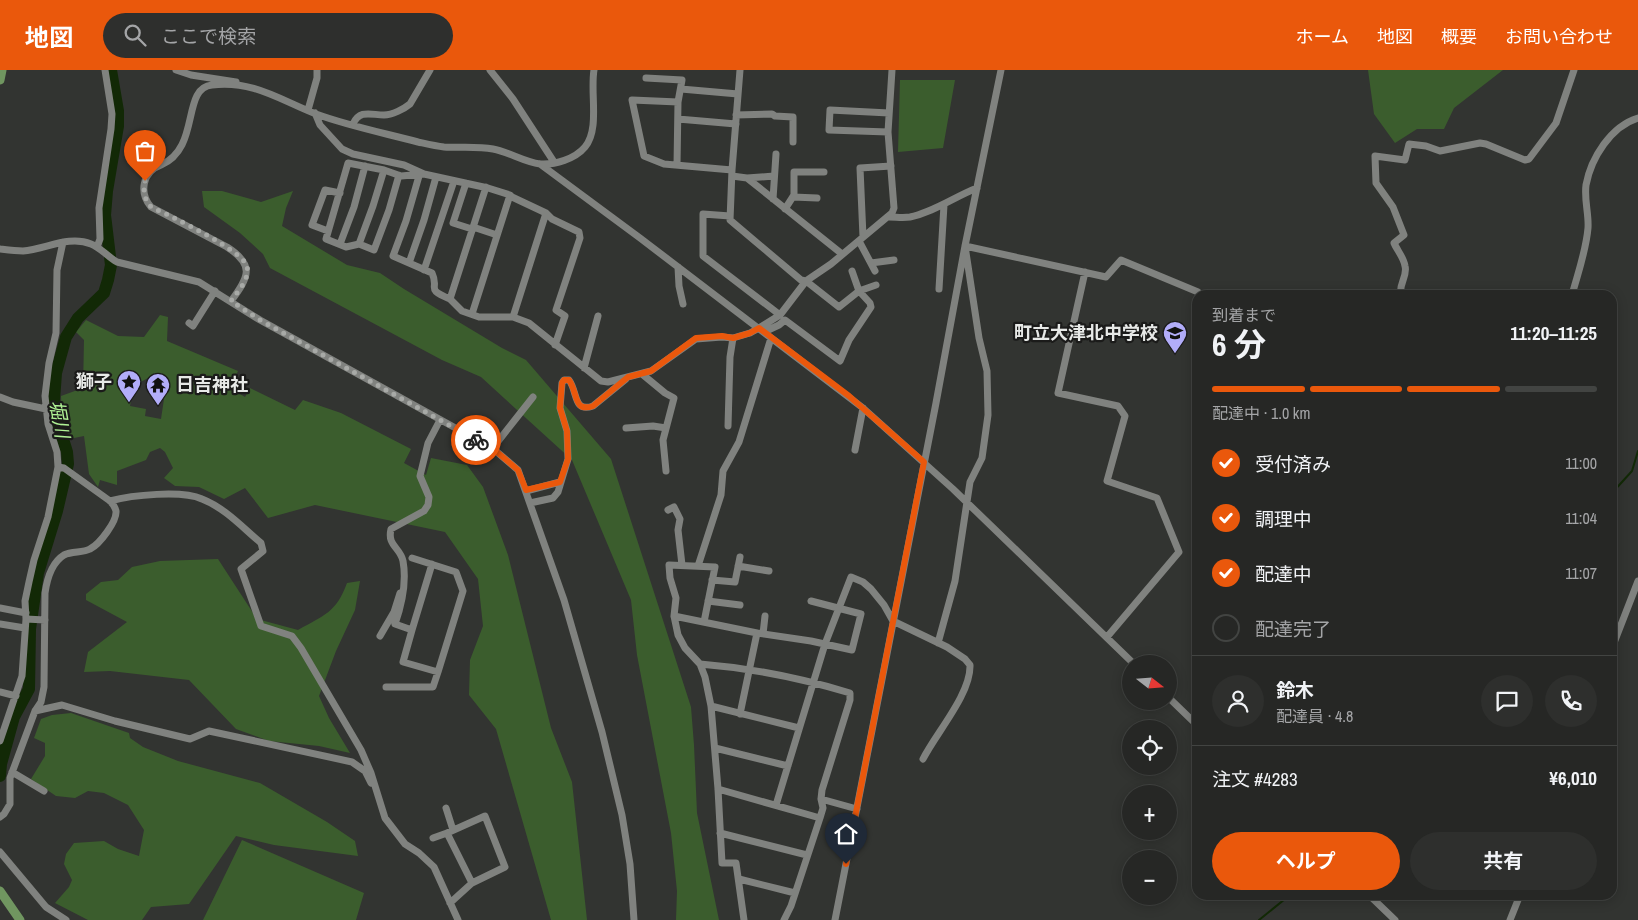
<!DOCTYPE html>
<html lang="ja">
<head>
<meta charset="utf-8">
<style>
	:root { --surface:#262725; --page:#2e2f2d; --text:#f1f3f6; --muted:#a4a5a7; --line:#424442; --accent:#ea580c }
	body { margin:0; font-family:"Archivo Narrow","Noto Sans JP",sans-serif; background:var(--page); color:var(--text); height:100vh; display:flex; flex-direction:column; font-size:19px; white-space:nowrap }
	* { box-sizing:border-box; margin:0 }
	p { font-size:16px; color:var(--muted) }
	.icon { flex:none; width:28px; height:28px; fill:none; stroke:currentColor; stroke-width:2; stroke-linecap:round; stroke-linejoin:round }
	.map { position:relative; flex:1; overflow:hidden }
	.side { position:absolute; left:1192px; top:220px; width:425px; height:610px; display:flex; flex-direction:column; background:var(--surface); border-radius:15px; box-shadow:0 2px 12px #0003,0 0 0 1px var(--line) }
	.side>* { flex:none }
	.needle { width:32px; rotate:107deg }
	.fabs { position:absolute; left:1122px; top:585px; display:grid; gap:10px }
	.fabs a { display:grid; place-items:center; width:55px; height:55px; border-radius:50%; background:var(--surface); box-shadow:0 2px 12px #0003,0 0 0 1px var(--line); font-size:25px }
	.pin { position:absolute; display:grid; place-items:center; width:42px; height:42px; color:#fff; margin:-51px -21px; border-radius:50% 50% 50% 0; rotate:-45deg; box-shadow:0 0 5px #0007 }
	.pin .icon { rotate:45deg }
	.courier { position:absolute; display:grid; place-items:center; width:50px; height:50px; margin:-25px; border:4px solid #ea580c; border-radius:50%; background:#fff; color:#222; box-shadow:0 1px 6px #0007 }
	.summary em { font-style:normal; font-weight:700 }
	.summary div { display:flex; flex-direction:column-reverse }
	.summary { display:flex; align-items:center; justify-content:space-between; height:85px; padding:0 20px }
	h1 { font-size:32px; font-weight:700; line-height:38px }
	.bar { display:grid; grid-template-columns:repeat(4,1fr); gap:8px 5px; align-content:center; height:60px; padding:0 20px }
	.bar i { height:6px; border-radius:4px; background:var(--line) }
	.bar .selected { background:var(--accent) }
	.bar p { grid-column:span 4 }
	.line { display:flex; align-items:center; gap:12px; padding:0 20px; border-top:1px solid var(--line) }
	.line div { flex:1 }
	.round { display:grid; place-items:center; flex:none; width:52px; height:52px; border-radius:26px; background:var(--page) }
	ol { padding:0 20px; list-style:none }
	li { display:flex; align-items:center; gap:15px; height:55px }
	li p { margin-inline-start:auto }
	li .icon { padding:5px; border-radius:50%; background:var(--accent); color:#fff; stroke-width:4 }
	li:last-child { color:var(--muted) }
	li i { width:28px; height:28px; border:2px solid var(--line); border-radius:50% }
	.cta { display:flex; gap:10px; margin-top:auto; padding:10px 20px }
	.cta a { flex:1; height:58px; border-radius:30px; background:var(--accent); color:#fff; font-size:20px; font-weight:700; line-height:58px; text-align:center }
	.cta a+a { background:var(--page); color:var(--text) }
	header { display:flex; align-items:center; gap:30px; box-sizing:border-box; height:70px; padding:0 25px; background:var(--accent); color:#fff }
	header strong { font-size:24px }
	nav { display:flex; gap:28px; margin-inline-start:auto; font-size:18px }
	.search { width:350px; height:45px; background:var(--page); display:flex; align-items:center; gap:12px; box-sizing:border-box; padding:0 18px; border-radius:28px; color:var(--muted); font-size:19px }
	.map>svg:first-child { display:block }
</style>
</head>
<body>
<header>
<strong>地図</strong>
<div class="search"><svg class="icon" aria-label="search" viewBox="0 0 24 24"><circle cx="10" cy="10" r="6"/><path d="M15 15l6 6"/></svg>ここで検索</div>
<nav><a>ホーム</a><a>地図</a><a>概要</a><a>お問い合わせ</a></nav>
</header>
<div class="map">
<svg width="1638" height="850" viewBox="0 0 1638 850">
	<rect width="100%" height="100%" fill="#323431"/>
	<path fill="#3b5d2d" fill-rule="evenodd" d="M1368,0H1503L1454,38L1444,59H1417L1395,73L1374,44Z
		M900,10H955L943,78L898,82Z
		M202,121H222L261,132L293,121L286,138L282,156L347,195L380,203L404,219L502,278L526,290L611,389L691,637L694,675L697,743L719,850H676L677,821L671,763L637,585L631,530L572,390L481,307L442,290L270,198L263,184L240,163L204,137Z
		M160,245L168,247L167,271L238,301L230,318L245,327L250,318L295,340L303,330L341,343L411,379L404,393L426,405L431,388L467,395L483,417L508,485L551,658L572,712L587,850H551L496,659L469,625L470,590L483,556L478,509L445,462L315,435L268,448L245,418L224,429L199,417L175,416L164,408L173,398L165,382L160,378L150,382L146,390L117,401V415L100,410L98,417L89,404L84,366L69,369L62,348L61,326L83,318L84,270L76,262L86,250L118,266L144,267ZM152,306L167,309L161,349L145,346L146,339L130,336L133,316Z
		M218,489L257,549L298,560C324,545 336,543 347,513L360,511L355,540L336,581L319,626L329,648L350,683L319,676L269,671L236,659L189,610L110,601L84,602L88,582L127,552L86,530V524L101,512L118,510L132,497L160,491Z
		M71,643L129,663L130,668L143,677L178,691L260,713L327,752L355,771L358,786L274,775L236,766L189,834L151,837L142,850H88L55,833L69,817L72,810L64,794L66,784L74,773L104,771L118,779L139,786L144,760L128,735L104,723L88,721L75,728L56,726L31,709L45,686V673L34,668L41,649L52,645Z
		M242,770L364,823L356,850H203Z"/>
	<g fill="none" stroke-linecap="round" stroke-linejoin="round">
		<path stroke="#122906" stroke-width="2" d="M1612,423L1632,401L1638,381
			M1259,850L1290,825"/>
		<path stroke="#122906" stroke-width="12" d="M0,706L1,694L14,647L29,619L30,559L38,503L57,441L68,394L67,382L59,356L54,330L56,303L66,267L78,248L104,223L108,210L111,195L105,145L107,121L118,56V41L111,0"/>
		<path stroke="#80827f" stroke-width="7" d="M176,0L191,5L236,12
			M490,0L513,29L554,92
			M740,0L732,100L730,150L801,210L806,211L839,237L859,221L876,215
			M646,8L682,10L678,32L632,30L644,86L664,94L732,100
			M681,19L738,24
			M308,40L317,8V0
			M315,43L320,55L342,79L353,84L404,95L424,104
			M736,45L772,44L775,46L793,47V72
			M678,49L736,54
			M353,54C360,39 371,45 384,45C392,45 404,39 410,34L430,0
			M888,62L829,60L830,40L889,43
			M540,94L640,168L863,338L953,419L1134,594
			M677,95L678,32
			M399,105L389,140L374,180L359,174L346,177L326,169L348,93L384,100L401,106L424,104L488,118L510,125L512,127L546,143L552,149L579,162L580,168L556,240L565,246L555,275
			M419,106L406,151L393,186L432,203C440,220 424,218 450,229L486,117
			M732,106L747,108L842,184
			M747,108L774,106
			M466,113L453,153L472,159
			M793,127L817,128
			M773,129L776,84
			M785,139L794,125V102H824
			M730,146L703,144V186L780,245
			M889,147C896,147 903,148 910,147C934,142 954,127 977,118
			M473,157L497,165
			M328,161L312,155L325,120L340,123
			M863,167L860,98L891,96
			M859,171L875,201
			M340,174L354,137L365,96
			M359,174L373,136L384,100
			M97,177L100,169L99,138L111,59L112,44L105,0
			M0,179C8,180 15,181 23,181C46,179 69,165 91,174C101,178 108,187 117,192L199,212L260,250L479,371L497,382L518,400L564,530L602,662L622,745L630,794L634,850
			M409,193L424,150L436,107
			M871,193L894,190
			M678,197L679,216L683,234
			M424,200L454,111
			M1085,202L1058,323L1118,336L1125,346L1107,411L1157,428L1179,482L1107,567
			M939,219L944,135
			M1401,225C1398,215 1408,206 1405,196C1404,188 1397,180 1394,173L1404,165L1393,137L1376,113L1375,86L1405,90L1409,74L1426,76L1440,81L1480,73L1486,74L1525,90L1529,89L1556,53L1574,0
			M1572,225C1578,203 1586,181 1588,158C1589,144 1584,130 1586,115C1591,88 1611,56 1638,48
			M450,229L462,241L479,247H513L529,253L601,311L608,312L651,301L696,269L722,267L733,268L750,263L759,258L780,245L806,211L831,194L892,143L894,138L888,62L892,0
			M231,231C249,207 255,195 227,177L151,137C139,123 142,102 161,95C201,78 181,18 212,15C253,10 280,30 316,44C349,56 384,63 418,72C427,74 435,76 444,77C460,78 477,76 493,79C509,82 524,92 540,94C555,95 575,89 585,77C600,59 590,23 594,0
			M472,244L510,125
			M513,247L546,143
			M189,253L193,256L215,221
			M764,262L779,255L785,250L840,291L849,270L871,237L870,233L859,221L852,201
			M584,298L598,246
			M642,304L665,323L674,328L663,370L666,401
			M0,327L13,332L46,339
			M728,356L730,287L733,268
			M626,358L653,356L666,358
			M492,379L533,327
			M855,380L863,338
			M526,421L560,412
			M110,431C132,425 182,420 202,429C225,438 243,458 261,473L263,481L241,499L261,556L292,566L301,578L361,680L371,703L385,748L405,774L419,783L434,797L458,850
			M530,433L553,428L558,422L568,389L567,361L560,338L562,313L564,310H569C578,322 573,343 593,336L626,309
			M668,440L674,437L680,449L678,460L682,495
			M412,488L456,502L463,521L438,602L403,592L412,560L395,554C402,534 407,513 403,491C400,477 387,476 391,459L424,441L428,435L429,427L420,406L428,373L440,350
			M698,496L721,425L723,401L739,372L771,268
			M738,496L769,501
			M712,510L735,512L740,487
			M708,531L740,535
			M0,538L26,543
			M674,546L757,563L811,571L852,580L861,544L811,531
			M45,550L26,549L25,531L29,512L34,490L48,447L58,397L57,382L48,354L45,326L49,293L56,263L57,200L63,172
			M704,552L715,497L669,495L670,508L676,528L674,546L678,565L685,578L700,594L705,607L711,636L718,719L722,793H736L744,850
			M0,554L25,558
			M412,560L432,494
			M763,564L765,546
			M380,566L394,542L400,523
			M938,573L955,511L970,412L982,388L988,345L987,301L979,268L965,176L1106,207L1121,190L1198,222
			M1612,578L1638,511
			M700,594C750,598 801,608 850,623V630L822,720L821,729
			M386,617H433L438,602
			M0,622L16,626
			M1169,628L1198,656
			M711,636L799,658
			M35,641L62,635L115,651L190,669L209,661L352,692L365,701L371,713
			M740,644L757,563
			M0,671L22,606L26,549
			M715,678L788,696
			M12,702L44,721
			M718,719L820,748L791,836L784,850
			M776,735L825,574L851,507L863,512L871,519L884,535L893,551L947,577L965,589L970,595C971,624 936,663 923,689
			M446,738L453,760
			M0,747L4,744L10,734V708L35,641L41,632L44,617L45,523C47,509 51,493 64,485C72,481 83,483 90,479C100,474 117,451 116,441C115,437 113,434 110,431L64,398L58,397
			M820,748L823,738L821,729L857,739
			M720,763L807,785
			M433,768L447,763
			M0,782L46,837L66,850
			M739,809L795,823
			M1369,825L1395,850
			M450,833L472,813L505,797L485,746L447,763L472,813
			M835,850L936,333L965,176L1001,0
			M1510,850L1520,825"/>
		<path stroke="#709660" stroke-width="9" d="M0,10L2,0
			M0,821L20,850"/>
	</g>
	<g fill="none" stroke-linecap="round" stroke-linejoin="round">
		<path stroke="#a8aaa7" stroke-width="5" stroke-dasharray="0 9" d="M145,111C143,122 144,128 151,137C169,145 242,180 247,196C250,209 238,221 231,231L260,250L476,370"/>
		<path stroke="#ea580c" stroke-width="6" d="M476,370L497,382L518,400L526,420L560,412L568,389L567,361L560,338L562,313L564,310H569C578,322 573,343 593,336L628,307L651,301L696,268L722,266L733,268L750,263L759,258L849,326L924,392L846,794"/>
	</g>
	<defs>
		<g id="school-pin" transform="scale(1.25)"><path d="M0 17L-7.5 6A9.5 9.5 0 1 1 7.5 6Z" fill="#b2adf9" stroke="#1b1b1a"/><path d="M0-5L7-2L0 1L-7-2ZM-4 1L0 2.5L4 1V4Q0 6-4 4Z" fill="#111"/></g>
		<g id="sight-pin" transform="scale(1.25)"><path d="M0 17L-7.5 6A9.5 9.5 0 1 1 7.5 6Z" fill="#b2adf9" stroke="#1b1b1a"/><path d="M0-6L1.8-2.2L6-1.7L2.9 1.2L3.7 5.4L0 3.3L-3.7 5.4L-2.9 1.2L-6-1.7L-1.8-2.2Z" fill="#111"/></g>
		<g id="temple-pin" transform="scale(1.25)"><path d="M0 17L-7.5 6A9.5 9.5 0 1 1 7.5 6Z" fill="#b2adf9" stroke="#1b1b1a"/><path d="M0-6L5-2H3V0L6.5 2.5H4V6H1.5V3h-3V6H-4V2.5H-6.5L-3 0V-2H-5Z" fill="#111"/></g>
	</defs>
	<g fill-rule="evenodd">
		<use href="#school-pin" x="1175" y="263"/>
		<use href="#sight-pin" x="129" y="312"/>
		<use href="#temple-pin" x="158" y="315"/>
	</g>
	<g text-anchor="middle" stroke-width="4.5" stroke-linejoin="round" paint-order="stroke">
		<g font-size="18" font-weight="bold" fill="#e7e9e7" stroke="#1b1b1a" text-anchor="end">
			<text x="1158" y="269">町立大津北中学校</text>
			<text x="112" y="318">獅子</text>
			<text x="176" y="321" text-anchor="start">日吉神社</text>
		</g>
		<g font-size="19" font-style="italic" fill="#b0f295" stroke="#1b1b1a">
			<text transform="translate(60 349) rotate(80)" y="7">堀川</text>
		</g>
	</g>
</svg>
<div class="fabs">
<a><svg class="needle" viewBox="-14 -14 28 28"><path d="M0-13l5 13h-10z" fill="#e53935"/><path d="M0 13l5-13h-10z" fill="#a4a5a7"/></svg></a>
<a><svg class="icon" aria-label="locate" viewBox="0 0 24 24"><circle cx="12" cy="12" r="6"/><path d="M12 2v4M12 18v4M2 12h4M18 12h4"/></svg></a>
<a>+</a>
<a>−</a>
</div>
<div class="pin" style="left:145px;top:111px;background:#ea580c"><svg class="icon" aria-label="bag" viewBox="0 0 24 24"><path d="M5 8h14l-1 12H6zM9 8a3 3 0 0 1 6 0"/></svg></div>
<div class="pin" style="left:846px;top:794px;background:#1f2937"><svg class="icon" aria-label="home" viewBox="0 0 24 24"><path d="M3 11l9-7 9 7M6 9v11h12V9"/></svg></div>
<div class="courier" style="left:476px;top:370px"><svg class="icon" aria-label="bike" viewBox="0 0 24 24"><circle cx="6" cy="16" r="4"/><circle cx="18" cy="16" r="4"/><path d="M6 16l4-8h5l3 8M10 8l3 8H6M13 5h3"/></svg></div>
<section class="side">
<div class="summary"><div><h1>6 分</h1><p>到着まで</p></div><em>11:20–11:25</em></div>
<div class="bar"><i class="selected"></i><i class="selected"></i><i class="selected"></i><i></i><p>配達中 · 1.0 km</p></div>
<ol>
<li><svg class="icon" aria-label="check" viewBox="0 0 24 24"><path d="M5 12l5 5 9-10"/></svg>受付済み<p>11:00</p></li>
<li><svg class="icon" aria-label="check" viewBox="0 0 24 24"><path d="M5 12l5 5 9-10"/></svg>調理中<p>11:04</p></li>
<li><svg class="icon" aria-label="check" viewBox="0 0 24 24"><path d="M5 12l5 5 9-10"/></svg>配達中<p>11:07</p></li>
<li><i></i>配達完了</li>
</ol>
<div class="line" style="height:90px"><a class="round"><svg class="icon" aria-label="person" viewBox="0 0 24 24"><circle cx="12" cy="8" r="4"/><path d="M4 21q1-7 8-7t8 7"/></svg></a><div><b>鈴木</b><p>配達員 · 4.8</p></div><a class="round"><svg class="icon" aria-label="chat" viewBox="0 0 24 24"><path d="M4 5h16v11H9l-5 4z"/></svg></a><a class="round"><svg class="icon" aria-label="phone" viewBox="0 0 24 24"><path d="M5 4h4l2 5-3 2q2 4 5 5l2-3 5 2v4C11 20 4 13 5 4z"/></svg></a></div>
<div class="line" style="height:65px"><div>注文 #4283</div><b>¥6,010</b></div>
<div class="cta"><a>ヘルプ</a><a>共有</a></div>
</section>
</div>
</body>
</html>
